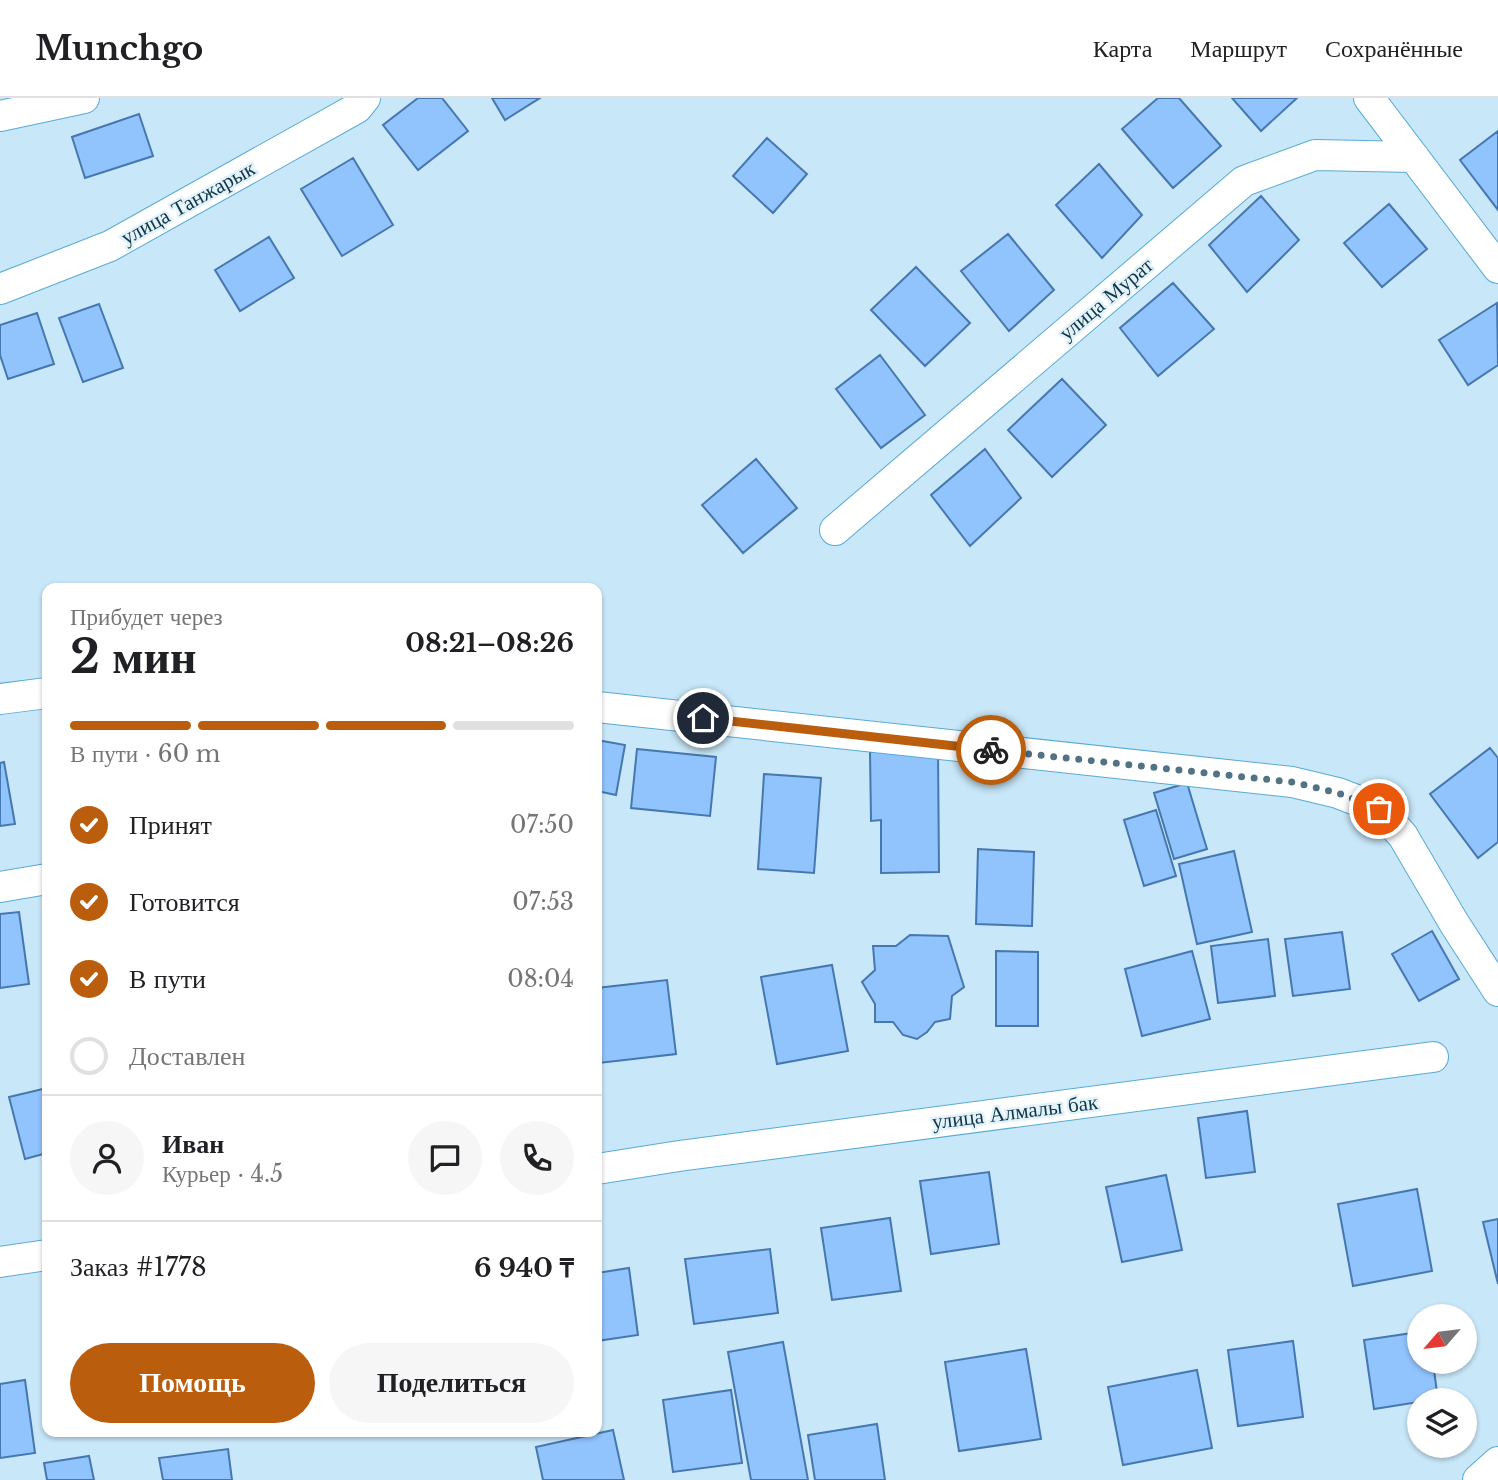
<!DOCTYPE html>
<html lang="ru">
<head>
<meta charset="utf-8">
<style>
	:root { --surface:#fff; --page:#f6f6f6; --text:#202124; --muted:#757577; --line:#e0e0e0; --accent:#ba5d0d }
	body { margin:0; font-family:"Libre Baskerville",serif; background:var(--page); color:var(--text); height:100vh; display:flex; flex-direction:column; font-size:26px; white-space:nowrap }
	* { box-sizing:border-box; margin:0 }
	p { font-size:23px; color:var(--muted) }
	.icon { flex:none; width:38px; height:38px; fill:none; stroke:currentColor; stroke-width:2; stroke-linecap:round; stroke-linejoin:round }
	.map { position:relative; flex:1; overflow:hidden }
	.sheet { position:absolute; left:42px; top:485px; width:560px; height:854px; display:flex; flex-direction:column; background:var(--surface); border-radius:14px; box-shadow:0 2px 5px #0004 }
	.sheet>* { flex:none }
	.needle { width:46px; rotate:242deg }
	.fabs { position:absolute; left:1407px; top:1206px; display:grid; gap:14px }
	.fabs a { display:grid; place-items:center; width:70px; height:70px; border-radius:50%; background:var(--surface); box-shadow:0 2px 5px #0004; font-size:35px }
	.pin { position:absolute; display:grid; place-items:center; width:60px; height:60px; color:#fff; margin:-30px; border:4px solid #fff; border-radius:50%; box-shadow:0 2px 7px #0007 }
	.courier { position:absolute; display:grid; place-items:center; width:70px; height:70px; margin:-35px; border:5px solid #ba5d0d; border-radius:50%; background:#fff; color:#222; box-shadow:0 2px 9px #0007 }
	.head em { font-style:normal; font-weight:700 }
	.head div { display:flex; flex-direction:column-reverse }
	.head { display:flex; align-items:center; justify-content:space-between; height:119px; padding:0 28px }
	h1 { font-size:46px; font-weight:700; line-height:52px }
	.bar { display:grid; grid-template-columns:repeat(4,1fr); gap:10px 7px; align-content:center; height:84px; padding:0 28px }
	.bar i { height:9px; border-radius:5px; background:var(--line) }
	.bar .selected { background:var(--accent) }
	.bar p { grid-column:span 4 }
	.line { display:flex; align-items:center; gap:18px; padding:0 28px; border-top:2px solid var(--line) }
	.line div { flex:1 }
	.round { display:grid; place-items:center; flex:none; width:74px; height:74px; border-radius:37px; background:var(--page) }
	ol { padding:0 28px; list-style:none }
	li { display:flex; align-items:center; gap:21px; height:77px }
	li p { margin-inline-start:auto }
	li .icon { padding:7px; border-radius:50%; background:var(--accent); color:#fff; stroke-width:4 }
	li:last-child { color:var(--muted) }
	li i { width:38px; height:38px; border:4px solid var(--line); border-radius:50% }
	.cta { display:flex; gap:14px; margin-top:auto; padding:14px 28px }
	.cta a { flex:1; height:80px; border-radius:42px; background:var(--accent); color:#fff; font-size:28px; font-weight:700; line-height:80px; text-align:center }
	.cta a+a { background:var(--page); color:var(--text) }
	header { display:flex; align-items:center; gap:42px; box-sizing:border-box; height:98px; padding:0 35px; background:var(--surface); border-bottom:2px solid var(--line) }
	header strong { font-size:33px }
	nav { display:flex; gap:38px; margin-inline-start:auto; font-size:24px }
	.map>svg:first-child { display:block }
</style>
</head>
<body>
<header>
<strong>Munchgo</strong>
<nav><a>Карта</a><a>Маршрут</a><a>Сохранённые</a></nav>
</header>
<div class="map">
<svg width="1498" height="1382" viewBox="0 0 1498 1382">
	<rect width="100%" height="100%" fill="#c8e7f8"/>
	<path fill="#91c3fd" stroke="#4677ae" stroke-width="2" d="M418,0H442L468,33L418,72L383,27Z
		M492,0H540L505,22Z
		M1158,0H1179L1221,48L1173,90L1122,31Z
		M1232,0H1297L1261,33Z
		M139,16L153,58L85,80L72,39Z
		M1498,33V112L1460,62Z
		M767,40L807,76L773,115L733,78Z
		M353,60L393,127L342,158L301,91Z
		M1099,66L1142,117L1102,160L1056,107Z
		M1261,98L1299,142L1247,194L1209,147Z
		M1389,106L1427,151L1382,189L1344,145Z
		M1008,136L1054,192L1009,233L961,173Z
		M269,139L294,180L240,213L215,172Z
		M916,169L970,225L925,268L871,212Z
		M1173,185L1214,231L1158,278L1120,230Z
		M1497,205L1498,267L1468,287L1439,242Z
		M99,206L123,270L83,284L59,220Z
		M37,215L54,266L8,281L0,257V227Z
		M880,257L925,317L881,350L836,291Z
		M1062,281L1106,327L1052,379L1008,332Z
		M985,351L1021,400L970,448L931,397Z
		M756,361L797,410L743,455L702,407Z
		M597,642L625,647L616,697L597,693Z
		M1490,650L1498,660V744L1478,760L1430,696Z
		M637,651L716,659L710,718L631,710Z
		M870,654H938L939,774L881,775V722L871,723Z
		M4,664L15,726L0,728V665Z
		M764,676L821,680L814,775L758,771Z
		M1187,685L1207,751L1174,761L1154,695Z
		M1156,712L1176,778L1144,788L1124,722Z
		M978,751L1034,754L1032,828L976,826Z
		M1234,753L1252,834L1197,846L1179,766Z
		M19,814L29,886L0,890V816Z
		M1432,833L1459,881L1419,903L1392,856Z
		M1342,834L1350,891L1293,898L1285,841Z
		M910,837L948,838L964,889L952,898L950,921L935,924L927,934L917,941L903,937L893,924H875V906L862,884L875,872L873,848H896Z
		M1268,841L1275,898L1218,905L1211,848Z
		M996,853L1038,854V928H996Z
		M1192,853L1210,921L1142,938L1125,871Z
		M832,867L848,953L777,966L761,879Z
		M667,882L676,956L599,965L597,949V890Z
		M47,990V1055L25,1061L9,999Z
		M1247,1013L1255,1074L1206,1080L1198,1020Z
		M989,1074L999,1146L931,1156L920,1083Z
		M1166,1077L1182,1152L1122,1164L1106,1089Z
		M1417,1091L1432,1173L1353,1188L1338,1106Z
		M890,1120L901,1193L832,1202L821,1130Z
		M1498,1121V1186L1483,1124Z
		M770,1151L778,1215L694,1226L685,1161Z
		M629,1170L638,1237L597,1243V1175Z
		M1419,1234V1264H1433L1438,1302H1419V1304L1374,1311L1364,1242Z
		M1293,1243L1303,1319L1238,1328L1228,1252Z
		M783,1244L808,1382H751L728,1254Z
		M1026,1251L1041,1341L959,1353L945,1264Z
		M1197,1272L1212,1350L1123,1367L1108,1289Z
		M25,1282L35,1355L0,1360V1286Z
		M731,1292L742,1365L673,1374L663,1302Z
		M877,1326L885,1382H815L808,1337Z
		M613,1332L624,1382H543L536,1349Z
		M228,1351L232,1382H163L159,1360Z
		M89,1358L94,1382H47L44,1365Z"/>
	<g fill="none" stroke-linecap="round" stroke-linejoin="round">
		<g stroke="#58abd4" stroke-width="32">
			<path id="minor" d="M1369,0L1498,170
				M0,18L84,0
				M0,191L110,148L357,10L365,0
				M835,432L1244,83L1315,57L1414,59
				M0,601L47,595
				M597,609L1292,684L1338,695L1379,711L1403,738L1454,825L1498,893
				M0,789L47,781
				M597,1071L679,1058L1433,959
				M0,1164L47,1157
				M1478,1382L1498,1364"/>
		</g>
		<use href="#minor" stroke="#fff" stroke-width="30"/>
	</g>
	<g fill="none" stroke-linecap="round" stroke-linejoin="round">
		<path stroke="#517384" stroke-width="7" stroke-dasharray="0 12.6" d="M991,652L1292,684L1338,695L1379,711"/>
		<path stroke="#ba5d0d" stroke-width="9" d="M703,620L991,652"/>
	</g>
	<g text-anchor="middle" stroke-width="5" stroke-linejoin="round" paint-order="stroke">
		<g font-size="21" fill="#113545" stroke="#e2f2fa">
			<text transform="translate(188 105) rotate(-29)" y="7">улица Танжарык</text>
			<text transform="translate(1106 201) rotate(-40)" y="7">улица Мурат</text>
			<text transform="translate(1015 1014) rotate(-7)" y="7">улица Алмалы бак</text>
		</g>
	</g>
</svg>
<div class="fabs">
<a><svg class="needle" viewBox="-14 -14 28 28"><path d="M0-13l5 13h-10z" fill="#e53935"/><path d="M0 13l5-13h-10z" fill="#757577"/></svg></a>
<a><svg class="icon" aria-label="layers" viewBox="0 0 24 24"><path d="M12 4l9 5-9 5-9-5zM3 14l9 5 9-5"/></svg></a>
</div>
<div class="pin" style="left:1379px;top:711px;background:#ea580c"><svg class="icon" aria-label="bag" viewBox="0 0 24 24"><path d="M5 8h14l-1 12H6zM9 8a3 3 0 0 1 6 0"/></svg></div>
<div class="pin" style="left:703px;top:620px;background:#1f2937"><svg class="icon" aria-label="home" viewBox="0 0 24 24"><path d="M3 11l9-7 9 7M6 9v11h12V9"/></svg></div>
<div class="courier" style="left:991px;top:652px"><svg class="icon" aria-label="bike" viewBox="0 0 24 24"><circle cx="6" cy="16" r="4"/><circle cx="18" cy="16" r="4"/><path d="M6 16l4-8h5l3 8M10 8l3 8H6M13 5h3"/></svg></div>
<section class="sheet">
<div class="head"><div><h1>2 мин</h1><p>Прибудет через</p></div><em>08:21–08:26</em></div>
<div class="bar"><i class="selected"></i><i class="selected"></i><i class="selected"></i><i></i><p>В пути · 60 m</p></div>
<ol>
<li><svg class="icon" aria-label="check" viewBox="0 0 24 24"><path d="M5 12l5 5 9-10"/></svg>Принят<p>07:50</p></li>
<li><svg class="icon" aria-label="check" viewBox="0 0 24 24"><path d="M5 12l5 5 9-10"/></svg>Готовится<p>07:53</p></li>
<li><svg class="icon" aria-label="check" viewBox="0 0 24 24"><path d="M5 12l5 5 9-10"/></svg>В пути<p>08:04</p></li>
<li><i></i>Доставлен</li>
</ol>
<div class="line" style="height:126px"><a class="round"><svg class="icon" aria-label="person" viewBox="0 0 24 24"><circle cx="12" cy="8" r="4"/><path d="M4 21q1-7 8-7t8 7"/></svg></a><div><b>Иван</b><p>Курьер · 4.5</p></div><a class="round"><svg class="icon" aria-label="chat" viewBox="0 0 24 24"><path d="M4 5h16v11H9l-5 4z"/></svg></a><a class="round"><svg class="icon" aria-label="phone" viewBox="0 0 24 24"><path d="M5 4h4l2 5-3 2q2 4 5 5l2-3 5 2v4C11 20 4 13 5 4z"/></svg></a></div>
<div class="line" style="height:91px"><div>Заказ #1778</div><b>6 940 ₸</b></div>
<div class="cta"><a>Помощь</a><a>Поделиться</a></div>
</section>
</div>
</body>
</html>
